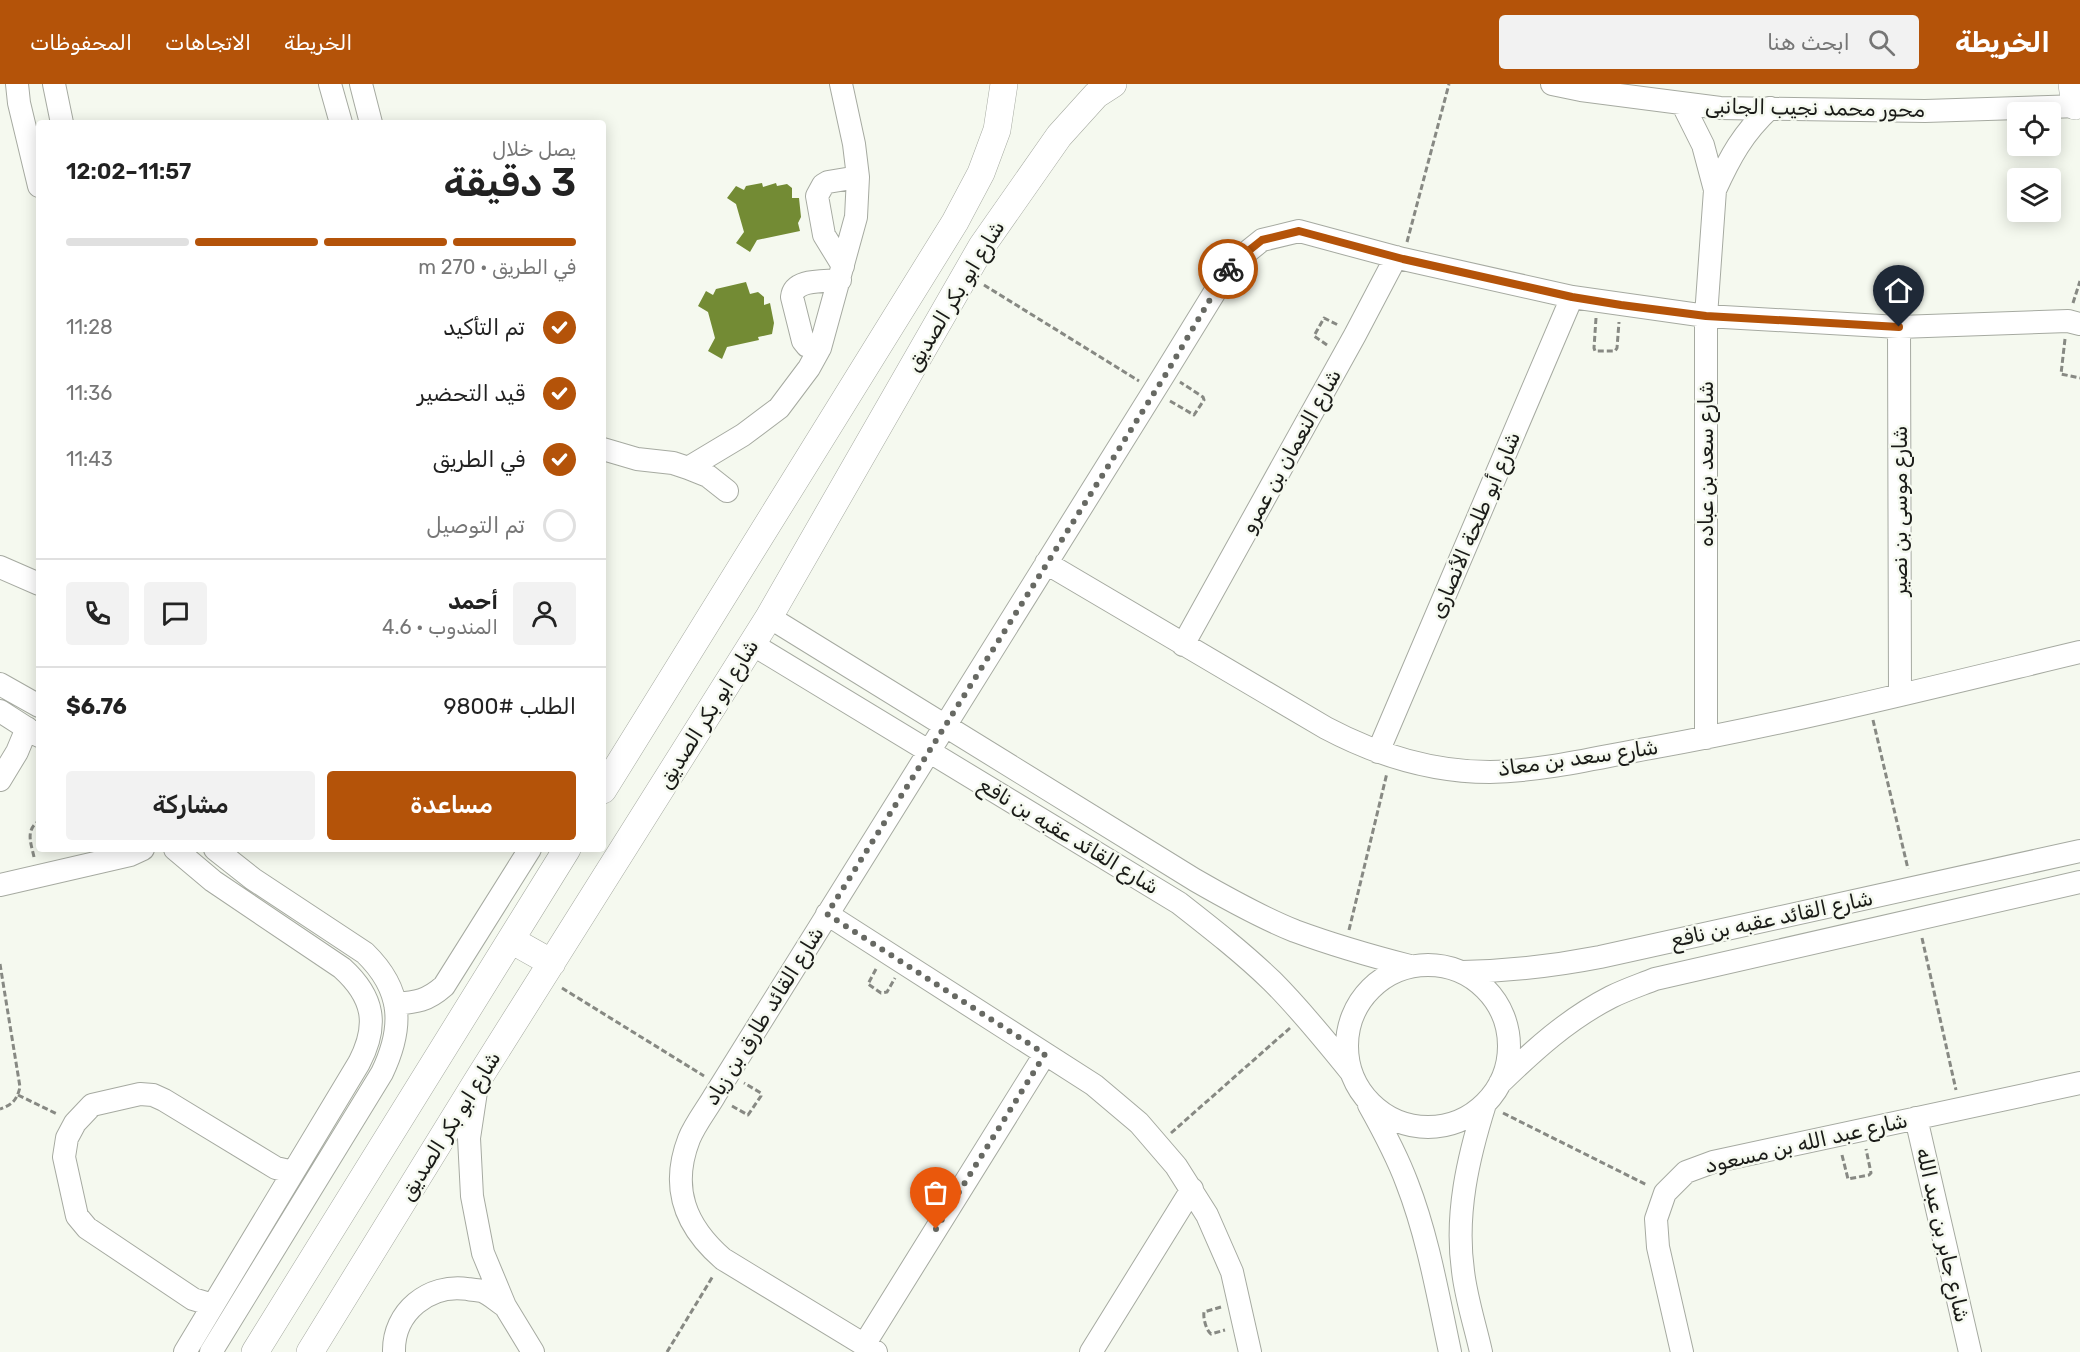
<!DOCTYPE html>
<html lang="ar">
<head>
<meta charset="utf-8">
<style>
	:root { --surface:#fff; --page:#f2f2f2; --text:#222; --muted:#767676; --line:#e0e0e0; --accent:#b45309 }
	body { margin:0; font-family:Rubik,Vazirmatn,sans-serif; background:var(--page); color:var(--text); direction:rtl; height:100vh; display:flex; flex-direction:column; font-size:22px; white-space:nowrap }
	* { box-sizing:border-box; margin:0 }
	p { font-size:20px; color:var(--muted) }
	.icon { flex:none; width:33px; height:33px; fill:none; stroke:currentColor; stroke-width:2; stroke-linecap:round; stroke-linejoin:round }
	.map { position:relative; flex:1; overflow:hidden; direction:ltr }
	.panel { position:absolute; left:36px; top:36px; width:570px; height:732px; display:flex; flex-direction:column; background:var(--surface); border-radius:6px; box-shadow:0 3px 15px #0003; direction:rtl }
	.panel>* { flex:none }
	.controls { position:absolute; left:2007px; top:18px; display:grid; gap:12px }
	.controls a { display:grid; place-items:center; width:54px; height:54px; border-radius:6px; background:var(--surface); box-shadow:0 3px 15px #0003; font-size:30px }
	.pin { position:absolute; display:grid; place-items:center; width:51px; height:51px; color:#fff; margin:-62px -26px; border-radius:50% 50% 50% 0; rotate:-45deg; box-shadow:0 0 6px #0007 }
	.pin .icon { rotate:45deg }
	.courier { position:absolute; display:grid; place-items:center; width:60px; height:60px; margin:-30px; border:4px solid #b45309; border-radius:50%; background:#fff; color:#222; box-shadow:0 2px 8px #0007 }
	.headline em { font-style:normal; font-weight:600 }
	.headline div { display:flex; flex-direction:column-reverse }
	.headline { display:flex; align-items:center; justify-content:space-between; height:102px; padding:0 30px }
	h1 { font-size:39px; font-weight:600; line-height:45px }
	.bar { display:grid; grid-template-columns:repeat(4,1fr); gap:9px 6px; align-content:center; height:72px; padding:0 30px }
	.bar i { height:8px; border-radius:4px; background:var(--line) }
	.bar .active { background:var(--accent) }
	.bar p { grid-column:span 4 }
	.line { display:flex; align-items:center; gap:15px; padding:0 30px; border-top:2px solid var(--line) }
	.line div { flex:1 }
	.round { display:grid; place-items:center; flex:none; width:63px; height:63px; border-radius:6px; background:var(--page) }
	ol { padding:0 30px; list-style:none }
	li { display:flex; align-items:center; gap:18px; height:66px }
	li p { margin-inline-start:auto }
	li .icon { padding:6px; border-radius:50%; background:var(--accent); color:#fff; stroke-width:4 }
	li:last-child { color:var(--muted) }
	li i { width:33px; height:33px; border:3px solid var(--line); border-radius:50% }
	.button { display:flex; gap:12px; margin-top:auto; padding:12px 30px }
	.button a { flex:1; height:69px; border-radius:6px; background:var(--accent); color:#fff; font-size:24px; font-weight:600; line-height:69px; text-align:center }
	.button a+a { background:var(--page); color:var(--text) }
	header { display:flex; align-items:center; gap:36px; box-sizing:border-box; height:84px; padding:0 30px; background:var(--accent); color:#fff }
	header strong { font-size:28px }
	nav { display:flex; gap:33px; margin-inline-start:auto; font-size:21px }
	.search { width:420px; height:54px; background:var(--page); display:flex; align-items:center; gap:15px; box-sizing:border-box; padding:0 21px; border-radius:6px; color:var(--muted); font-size:22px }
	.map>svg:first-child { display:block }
</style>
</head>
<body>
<header>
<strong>الخريطة</strong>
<div class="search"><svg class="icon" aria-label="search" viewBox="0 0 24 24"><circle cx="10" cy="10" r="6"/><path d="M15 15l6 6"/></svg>ابحث هنا</div>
<nav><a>الخريطة</a><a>الاتجاهات</a><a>المحفوظات</a></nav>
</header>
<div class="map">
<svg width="2080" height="1268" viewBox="0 0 2080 1268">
	<rect width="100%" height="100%" fill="#f5f9ef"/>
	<path fill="#738b34" d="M762,99L763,103L776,99L777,102L787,100L792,104V114H799L801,133L798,139L800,147L757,156L750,168L736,159L744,148L736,120L727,114L736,102L744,106L746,102Z
		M746,198L750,210L758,208L764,213V221L770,219L774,239L772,250L758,253L759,256L727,263L722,275L708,267L715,254L708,228L698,222L706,207L713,211L716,205Z"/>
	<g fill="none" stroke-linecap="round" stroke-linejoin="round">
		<g stroke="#a6aaa1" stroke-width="24">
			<path id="minor" d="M17,0L19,19L39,102
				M54,0L62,39
				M330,0L341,39
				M361,0L371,39
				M1552,0L1581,6L1720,24L1925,27L2080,22
				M1682,19L1703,61L1715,106L1706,232V654
				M1715,106C1730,73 1743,49 1770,24
				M843,182L824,151L817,112L823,101L828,98L858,93
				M1899,243L1900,611
				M820,264L807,262L803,257L792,213C794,194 825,198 840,196
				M603,365L637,375L673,379L688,384L708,392L727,407
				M688,384L743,351L779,324L809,284L820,264L856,133L858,93L854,60L841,0
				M1046,479L1326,644C1377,671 1432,688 1490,688C1544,687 1599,673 1651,664C1795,638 1938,602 2080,568
				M0,483L39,500
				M769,533L1195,796C1228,815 1260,833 1295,847C1333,861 1371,872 1410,882
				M752,560L1179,819C1211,844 1243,869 1272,897C1300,925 1326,957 1351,988
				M1183,561L1355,251L1396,173
				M0,600L39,622
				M0,627L39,652
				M1378,668L1572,213
				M0,696L17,668L27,644
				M175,765L213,797L342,884C374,913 379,941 359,979L185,1268
				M0,801L130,771L143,765
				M827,830L1094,1001L1139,1039L1176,1082L1207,1131L1232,1188L1250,1268
				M1347 962a81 81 0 1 1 162 0a81 81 0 1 1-162 0Z
				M1462,888C1509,887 1554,882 1600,873L2080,767
				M395,920C417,918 427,917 444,902L530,765
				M1500,999C1534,966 1568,935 1611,913C1625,906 1640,901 1655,895L2080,798
				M477,1001L469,1054L472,1112L483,1169L505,1222L533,1268
				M1369,1021C1383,1046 1397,1072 1407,1099C1428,1153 1438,1212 1450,1268
				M1916,1034L1970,1268
				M213,1221L193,1215L87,1144L77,1132L64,1073L67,1054L75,1039L92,1021L140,1010L153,1011L164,1016L276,1084L293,1088
				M864,1261L1045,970
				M211,1268L382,989C404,943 403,906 365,869L253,795L215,765
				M394,1268C393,1228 429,1199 468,1205C472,1206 478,1206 482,1207C490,1210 498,1218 505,1222
				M876,1268L723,1175C685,1142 670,1104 689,1055C695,1040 707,1025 715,1011L1165,289L1232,180L1262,156L1299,147L1403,175L1572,213L1706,232L1899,243L2068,237L2080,240
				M1091,1268L1192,1105
				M1481,1268C1475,1241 1466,1214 1463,1187C1455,1130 1468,1074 1485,1020
				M1682,1268L1658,1163L1656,1135L1665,1109L1686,1088L1713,1078L2080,999"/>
		</g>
		<g stroke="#a6aaa1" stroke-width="28">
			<path id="major" d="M2072,0L2075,22
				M603,706L955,138L981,89L997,46L1004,0
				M511,856L552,879
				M255,1268L567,765
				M310,1268L477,997L769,533L982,162L1059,52L1096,11L1113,0"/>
		</g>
		<path stroke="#878983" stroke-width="3" stroke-dasharray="6 3" stroke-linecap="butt" d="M1407,158L1449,0
			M984,201L1139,297
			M2073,219L2080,197
			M1596,234L1594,264L1595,267H1615L1617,264L1619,238
			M2065,255L2061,290L2080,294
			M1327,261L1314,252L1324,234L1338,241
			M1170,317L1194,331L1204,316L1203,313L1180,298
			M1873,636L1908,785
			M34,773C31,759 25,746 39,737
			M1349,846L1387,689
			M1922,854L1956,1006
			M0,880L20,1003C17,1016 12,1021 0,1025
			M876,885L868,900L881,909L887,908L895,894
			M562,904L704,992
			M18,1011L57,1030
			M732,1022L748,1031L761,1012V1009L744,999
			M1503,1029L1647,1101
			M1171,1049L1290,944
			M1842,1071L1848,1095L1869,1091L1871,1089L1866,1065
			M1221,1223L1204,1228C1203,1234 1206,1246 1211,1250L1225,1246
			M667,1268L713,1192"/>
		<use href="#minor" stroke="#fff" stroke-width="22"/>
		<use href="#major" stroke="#fff" stroke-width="27"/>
	</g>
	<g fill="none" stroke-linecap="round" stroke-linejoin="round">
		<path stroke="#676963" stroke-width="6" stroke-dasharray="0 10.8" d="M936,1145L1045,970L827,830L1166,290L1228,185"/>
		<path stroke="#b45309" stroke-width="8" d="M1228,185L1232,180L1262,156L1299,147L1403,175L1572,213L1621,221L1706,232L1899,243"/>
	</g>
	<g text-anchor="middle" stroke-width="5" stroke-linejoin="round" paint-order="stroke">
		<g font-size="21" fill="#1a1b18" stroke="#f5f9ef">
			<text transform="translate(1815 24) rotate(1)" y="7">محور محمد نجيب الجانبى</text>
			<text transform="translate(955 212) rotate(-59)" y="7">شارع ابو بكر الصديق</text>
			<text transform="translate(1291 367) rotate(-61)" y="7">شارع النعمان بن عمرو</text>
			<text transform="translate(1706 380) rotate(-90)" y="7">شارع سعد بن عباده</text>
			<text transform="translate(1900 427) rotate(-90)" y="7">شارع موسى بن نصير</text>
			<text transform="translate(1475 441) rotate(-67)" y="7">شارع أبو طلحة الأنصارى</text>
			<text transform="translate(708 630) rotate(-58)" y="7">شارع ابو بكر الصديق</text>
			<text transform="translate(1578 674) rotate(-8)" y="7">شارع سعد بن معاذ</text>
			<text transform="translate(1069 752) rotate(31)" y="7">شارع القائد عقبه بن نافع</text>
			<text transform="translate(1772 835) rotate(-12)" y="7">شارع القائد عقبه بن نافع</text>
			<text transform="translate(764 932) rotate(-58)" y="7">شارع القائد طارق بن زياد</text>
			<text transform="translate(450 1042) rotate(-58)" y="7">شارع ابو بكر الصديق</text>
			<text transform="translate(1806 1059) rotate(-13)" y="7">شارع عبد الله بن مسعود</text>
			<text transform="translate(1943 1151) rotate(77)" y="7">شارع جابر بن عبد الله</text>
		</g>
	</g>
</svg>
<div class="controls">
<a><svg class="icon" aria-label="locate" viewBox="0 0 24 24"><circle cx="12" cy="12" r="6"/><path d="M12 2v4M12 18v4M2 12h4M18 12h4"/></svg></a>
<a><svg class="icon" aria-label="layers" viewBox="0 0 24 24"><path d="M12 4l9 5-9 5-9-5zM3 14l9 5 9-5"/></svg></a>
</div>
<div class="pin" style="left:936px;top:1145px;background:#ea580c"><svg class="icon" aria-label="bag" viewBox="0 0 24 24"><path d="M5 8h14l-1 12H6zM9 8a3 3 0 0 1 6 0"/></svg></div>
<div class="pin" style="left:1899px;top:243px;background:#1f2937"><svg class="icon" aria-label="home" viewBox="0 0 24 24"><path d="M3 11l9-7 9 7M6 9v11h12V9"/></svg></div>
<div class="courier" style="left:1228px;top:185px"><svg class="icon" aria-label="bike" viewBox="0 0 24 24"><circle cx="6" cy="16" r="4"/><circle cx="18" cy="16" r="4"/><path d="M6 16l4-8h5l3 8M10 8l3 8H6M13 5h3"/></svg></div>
<section class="panel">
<div class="headline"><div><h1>3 دقيقة</h1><p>يصل خلال</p></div><em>11:57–12:02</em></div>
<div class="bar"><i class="active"></i><i class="active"></i><i class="active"></i><i></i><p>في الطريق · 270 m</p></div>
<ol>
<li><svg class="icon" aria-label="check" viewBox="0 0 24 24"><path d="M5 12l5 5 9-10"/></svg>تم التأكيد<p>11:28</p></li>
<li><svg class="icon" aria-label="check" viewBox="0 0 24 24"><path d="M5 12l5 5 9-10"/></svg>قيد التحضير<p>11:36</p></li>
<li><svg class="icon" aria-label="check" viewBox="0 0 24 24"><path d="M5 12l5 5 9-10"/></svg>في الطريق<p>11:43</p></li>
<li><i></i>تم التوصيل</li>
</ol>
<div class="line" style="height:108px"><a class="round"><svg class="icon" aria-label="person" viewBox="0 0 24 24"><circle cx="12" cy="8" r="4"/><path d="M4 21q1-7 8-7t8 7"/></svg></a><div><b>أحمد</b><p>المندوب · 4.6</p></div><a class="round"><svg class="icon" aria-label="chat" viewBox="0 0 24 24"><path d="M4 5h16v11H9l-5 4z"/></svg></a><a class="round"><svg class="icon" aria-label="phone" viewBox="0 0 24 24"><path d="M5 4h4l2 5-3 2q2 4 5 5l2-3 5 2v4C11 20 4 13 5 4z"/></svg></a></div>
<div class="line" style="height:78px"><div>الطلب #9800</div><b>$6.76</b></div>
<div class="button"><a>مساعدة</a><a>مشاركة</a></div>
</section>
</div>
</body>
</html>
